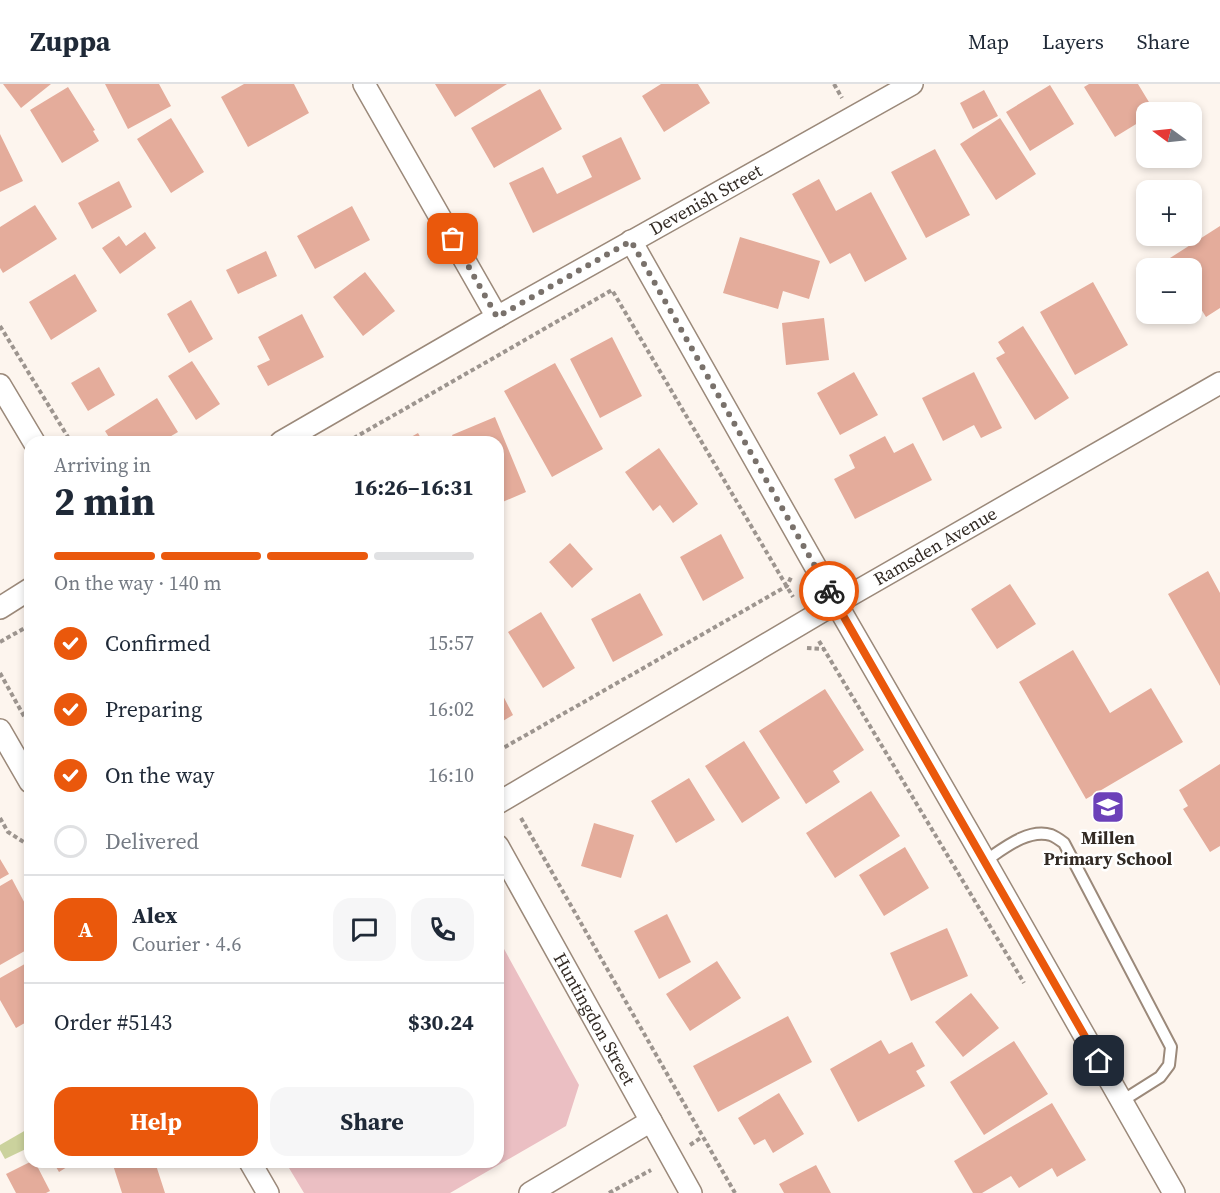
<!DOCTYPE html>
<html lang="en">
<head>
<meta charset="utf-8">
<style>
	:root { --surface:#fff; --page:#f6f6f7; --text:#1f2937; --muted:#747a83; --line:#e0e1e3; --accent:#ea580c }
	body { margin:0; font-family:"Source Serif 4",serif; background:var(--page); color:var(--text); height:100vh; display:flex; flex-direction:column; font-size:22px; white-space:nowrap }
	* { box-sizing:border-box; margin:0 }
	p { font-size:20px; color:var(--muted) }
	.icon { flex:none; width:33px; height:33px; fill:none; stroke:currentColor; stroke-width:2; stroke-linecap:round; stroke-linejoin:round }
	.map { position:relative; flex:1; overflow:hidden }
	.side { position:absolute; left:24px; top:352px; width:480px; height:732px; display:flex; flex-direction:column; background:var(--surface); border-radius:18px; box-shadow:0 3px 9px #0003 }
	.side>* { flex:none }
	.needle { width:39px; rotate:285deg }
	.fabs { position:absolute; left:1136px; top:18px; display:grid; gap:12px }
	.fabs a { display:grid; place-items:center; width:66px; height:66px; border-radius:12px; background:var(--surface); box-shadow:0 3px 9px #0003; font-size:30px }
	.pin { position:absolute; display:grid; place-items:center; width:51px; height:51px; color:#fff; margin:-26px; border-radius:12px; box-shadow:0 3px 9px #0006 }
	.courier { position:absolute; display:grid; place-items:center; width:60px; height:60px; margin:-30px; border:4px solid #ea580c; border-radius:50%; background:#fff; color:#222; box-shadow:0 2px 8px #0007 }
	.summary em { font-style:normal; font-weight:700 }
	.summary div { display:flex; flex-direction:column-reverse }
	.summary { display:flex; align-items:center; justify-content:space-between; height:102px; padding:0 30px }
	h1 { font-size:39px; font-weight:700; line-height:45px }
	.bar { display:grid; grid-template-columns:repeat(4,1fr); gap:9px 6px; align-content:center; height:72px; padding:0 30px }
	.bar i { height:8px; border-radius:4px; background:var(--line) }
	.bar .on { background:var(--accent) }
	.bar p { grid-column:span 4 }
	.line { display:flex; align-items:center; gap:15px; padding:0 30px; border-top:2px solid var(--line) }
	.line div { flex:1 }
	.round { display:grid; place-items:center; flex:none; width:63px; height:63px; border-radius:18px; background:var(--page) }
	ol { padding:0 30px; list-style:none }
	li { display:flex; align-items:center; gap:18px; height:66px }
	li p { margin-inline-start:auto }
	li .icon { padding:6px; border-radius:50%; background:var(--accent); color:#fff; stroke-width:4 }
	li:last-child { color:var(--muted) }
	li i { width:33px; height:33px; border:3px solid var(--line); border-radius:50% }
	.primary-button { display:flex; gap:12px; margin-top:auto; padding:12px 30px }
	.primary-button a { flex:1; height:69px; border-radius:18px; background:var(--accent); color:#fff; font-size:24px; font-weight:700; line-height:69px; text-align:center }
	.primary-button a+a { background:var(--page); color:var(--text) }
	header { display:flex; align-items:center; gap:36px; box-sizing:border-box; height:84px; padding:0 30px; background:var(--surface); border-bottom:2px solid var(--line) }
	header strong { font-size:28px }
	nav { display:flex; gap:33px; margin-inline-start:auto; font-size:21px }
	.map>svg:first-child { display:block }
</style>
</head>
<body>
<header>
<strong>Zuppa</strong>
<nav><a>Map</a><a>Layers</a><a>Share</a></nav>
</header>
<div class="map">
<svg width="1220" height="1109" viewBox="0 0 1220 1109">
	<rect width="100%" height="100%" fill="#fdf5ee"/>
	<path fill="#ebbfc3" d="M498,854L579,1001L566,1042L450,1109H304L286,1079L498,1078Z"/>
	<path fill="#cbd29d" d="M26,1046L30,1053V1063L5,1075L0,1066V1061Z"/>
	<path fill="#e4ac9b" d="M3,0H51L21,24Z
		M105,0H159L171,22L128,45Z
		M244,0H294L309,29L248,63L221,13Z
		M435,0H507L455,33Z
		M661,0H698L710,19L664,48L642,12Z
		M1089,0H1138L1155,28H1146V34L1115,53L1084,3Z
		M1050,1L1074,40L1030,67L1006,28Z
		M68,3L95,46L93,47L99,57L62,79L30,26Z
		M540,5L562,45L494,84L471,44Z
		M984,6L998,32L973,45L960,19Z
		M171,34L204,88L171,109L137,55Z
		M1000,34L1036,90L996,116L960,60Z
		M0,50L23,97L0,108Z
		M621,53L641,95L533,149L509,99L543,83L557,110L592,93L582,72Z
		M935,65L970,131L926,154L891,88Z
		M819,95L836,127L871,108L907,175L865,198L850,169L830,180L792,110Z
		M119,97L132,123L92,145L78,119Z
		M35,121L57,155L3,189L0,184V143Z
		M352,122L370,156L315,185L297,152Z
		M1220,142V224L1206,233L1191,209V184H1176L1170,174Z
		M145,148L156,164L120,190L102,164L119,152L126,162Z
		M740,153L820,177L809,215L783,207L778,225L723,209Z
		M266,167L277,192L238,210L226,186Z
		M365,188L395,227L363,252L333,213Z
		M75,190L97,227L51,256L29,218Z
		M1093,198L1128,261L1075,291L1040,228Z
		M191,216L213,255L189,269L167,230Z
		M302,230L324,273L268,302L257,282L270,276L258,253Z
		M824,234L829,276L786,281L782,239Z
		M1023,242L1069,314L1035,336L996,274L1005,269L998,258Z
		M612,253L642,312L600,334L570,275Z
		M192,277L220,320L196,336L168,292Z
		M555,279L603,365L552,393L504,307Z
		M99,283L115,311L88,327L71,299Z
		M854,288L878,331L840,351L817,309Z
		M974,288L1002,344L981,354L974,341L943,357L922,314Z
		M157,314L178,348L161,358H112L105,347Z
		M495,333L526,408L498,420V358H455L452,351Z
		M418,349L423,358H402Z
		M885,352L894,369L913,359L932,396L855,435L834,395L855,384L849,371Z
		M659,364L698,420L673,439L660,421L653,427L625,388Z
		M721,450L744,494L703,517L680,473Z
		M570,459L593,485L572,504L549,478Z
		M1208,487L1220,509V602L1168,510Z
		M1010,500L1036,540L997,565L971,525Z
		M640,509L663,551L613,578L591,535Z
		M541,528L575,584L543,604L508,548Z
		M1073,566L1110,629L1151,604L1183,658L1086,715L1019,598Z
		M498,602L513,631L498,640Z
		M825,605L864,666L833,687L840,698L806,720L759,647Z
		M744,657L780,714L742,739L705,682Z
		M1220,680V762L1210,768L1183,725L1188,722L1179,706Z
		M689,694L715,736L676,759L651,717Z
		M871,707L900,752L835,794L806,749Z
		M594,739L634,751L621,794L581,782Z
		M905,763L929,804L884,832L859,791Z
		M0,775L9,790L0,795Z
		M12,795L30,829V864L0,881V802Z
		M667,830L691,878L659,895L634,847Z
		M947,844L968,892L911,917L890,869Z
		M30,877V936L16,944L0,916V894Z
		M717,877L741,914L690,947L666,910Z
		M971,909L999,944L963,973L935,938Z
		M788,932L812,978L718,1028L693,982Z
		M881,956L889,970L912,958L925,982L916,987L925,1002L858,1038L830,985Z
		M1014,957L1048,1010L984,1051L950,998Z
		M779,1009L804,1050L773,1069L765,1055L754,1061L738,1034Z
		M1052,1019L1086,1076L1057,1093L1052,1084L1019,1104L1011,1092L982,1109H973L954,1077Z
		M30,1078H35L50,1107L46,1109H16L6,1090Z
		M53,1078H75L59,1088Z
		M112,1078H155L165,1109H122Z
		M816,1081L831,1109H784L779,1100Z"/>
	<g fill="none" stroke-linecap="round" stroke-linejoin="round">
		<g stroke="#9b897a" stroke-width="14">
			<path id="service" d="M985,777C1003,765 1028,744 1051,751C1056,753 1060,756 1064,759L1171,963L1169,981L1160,993L1122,1017"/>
		</g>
		<g stroke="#9b897a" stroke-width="24">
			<g id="minor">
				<path d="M364,0L497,233"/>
				<path d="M631,157L836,519L973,756L1174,1109"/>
				<path d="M0,301L34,358"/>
				<path id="s1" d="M281,358L497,233L912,0"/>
				<path d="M0,524L30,505"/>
				<path d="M0,646L30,698"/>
				<path id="s2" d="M498,719L821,528L1220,299"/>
				<path id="s3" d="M498,762L691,1109"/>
				<path d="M250,1078L268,1109"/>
				<path d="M530,1109L651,1037"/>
			</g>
		</g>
		<path stroke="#9d958f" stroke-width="4" stroke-dasharray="4.5 3" stroke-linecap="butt" d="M834,0L842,14
			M0,242L71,358
			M347,358L612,206L793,513
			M819,557L1024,899
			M0,558L30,541
			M807,564L824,565
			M0,589L30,643
			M498,667L787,502L792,491
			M0,734L8,748L30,762
			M521,734L735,1109
			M690,1061L702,1053
			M609,1109L651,1086"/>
		<use href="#service" stroke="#fff" stroke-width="10"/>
		<use href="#minor" stroke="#fff" stroke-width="21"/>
	</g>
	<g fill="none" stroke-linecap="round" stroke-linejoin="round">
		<path stroke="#79716b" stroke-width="6" stroke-dasharray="0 10.8" d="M453,155L497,233L631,157L829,507"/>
		<path stroke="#ea580c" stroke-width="8" d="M829,507L1099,977"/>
	</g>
	<defs>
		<g id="school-square" transform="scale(1.725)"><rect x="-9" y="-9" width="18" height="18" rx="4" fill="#6c41b9" stroke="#fff"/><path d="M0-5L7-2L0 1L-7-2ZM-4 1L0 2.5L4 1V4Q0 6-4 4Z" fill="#fff"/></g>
	</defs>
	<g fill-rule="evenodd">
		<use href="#school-square" x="1108" y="723"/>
	</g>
	<g text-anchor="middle" stroke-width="5" stroke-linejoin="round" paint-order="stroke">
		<g font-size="18" fill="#322a24" stroke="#fff">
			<text dy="6" stroke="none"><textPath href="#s1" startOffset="489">Devenish Street</textPath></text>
			<text dy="6" stroke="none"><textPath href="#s2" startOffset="507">Ramsden Avenue</textPath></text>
			<text dy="6" stroke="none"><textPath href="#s3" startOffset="198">Huntingdon Street</textPath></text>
		</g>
		<g font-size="18" font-weight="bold" fill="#322a24" stroke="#fff">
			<text x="1108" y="760">Millen<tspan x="1108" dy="21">Primary School</tspan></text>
		</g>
	</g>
</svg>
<div class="fabs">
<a><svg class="needle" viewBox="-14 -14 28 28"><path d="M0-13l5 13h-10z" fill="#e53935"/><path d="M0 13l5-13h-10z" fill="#747a83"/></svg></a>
<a>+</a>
<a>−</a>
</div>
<div class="pin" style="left:453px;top:155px;background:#ea580c"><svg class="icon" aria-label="bag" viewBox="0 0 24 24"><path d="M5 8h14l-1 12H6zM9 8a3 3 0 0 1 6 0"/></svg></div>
<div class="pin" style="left:1099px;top:977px;background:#1f2937"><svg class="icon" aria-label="home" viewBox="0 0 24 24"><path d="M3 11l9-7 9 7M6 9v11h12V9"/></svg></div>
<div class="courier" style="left:829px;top:507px"><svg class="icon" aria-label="bike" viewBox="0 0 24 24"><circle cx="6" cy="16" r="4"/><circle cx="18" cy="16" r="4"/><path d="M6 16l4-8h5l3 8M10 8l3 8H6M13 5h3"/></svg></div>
<section class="side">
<div class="summary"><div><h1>2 min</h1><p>Arriving in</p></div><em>16:26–16:31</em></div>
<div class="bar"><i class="on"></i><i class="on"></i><i class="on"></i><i></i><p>On the way · 140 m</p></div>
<ol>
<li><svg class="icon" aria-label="check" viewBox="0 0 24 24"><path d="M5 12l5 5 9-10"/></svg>Confirmed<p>15:57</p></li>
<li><svg class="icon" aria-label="check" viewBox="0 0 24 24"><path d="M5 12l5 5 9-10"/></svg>Preparing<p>16:02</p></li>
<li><svg class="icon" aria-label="check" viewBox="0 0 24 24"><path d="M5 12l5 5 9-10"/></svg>On the way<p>16:10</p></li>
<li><i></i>Delivered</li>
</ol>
<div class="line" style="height:108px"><b class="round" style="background:var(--accent);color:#fff">A</b><div><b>Alex</b><p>Courier · 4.6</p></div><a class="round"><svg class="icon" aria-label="chat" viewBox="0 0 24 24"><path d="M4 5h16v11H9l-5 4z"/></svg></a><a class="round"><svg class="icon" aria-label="phone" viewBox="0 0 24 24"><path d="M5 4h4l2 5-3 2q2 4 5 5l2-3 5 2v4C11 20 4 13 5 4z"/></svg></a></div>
<div class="line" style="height:78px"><div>Order #5143</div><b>$30.24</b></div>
<div class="primary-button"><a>Help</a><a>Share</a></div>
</section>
</div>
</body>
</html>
